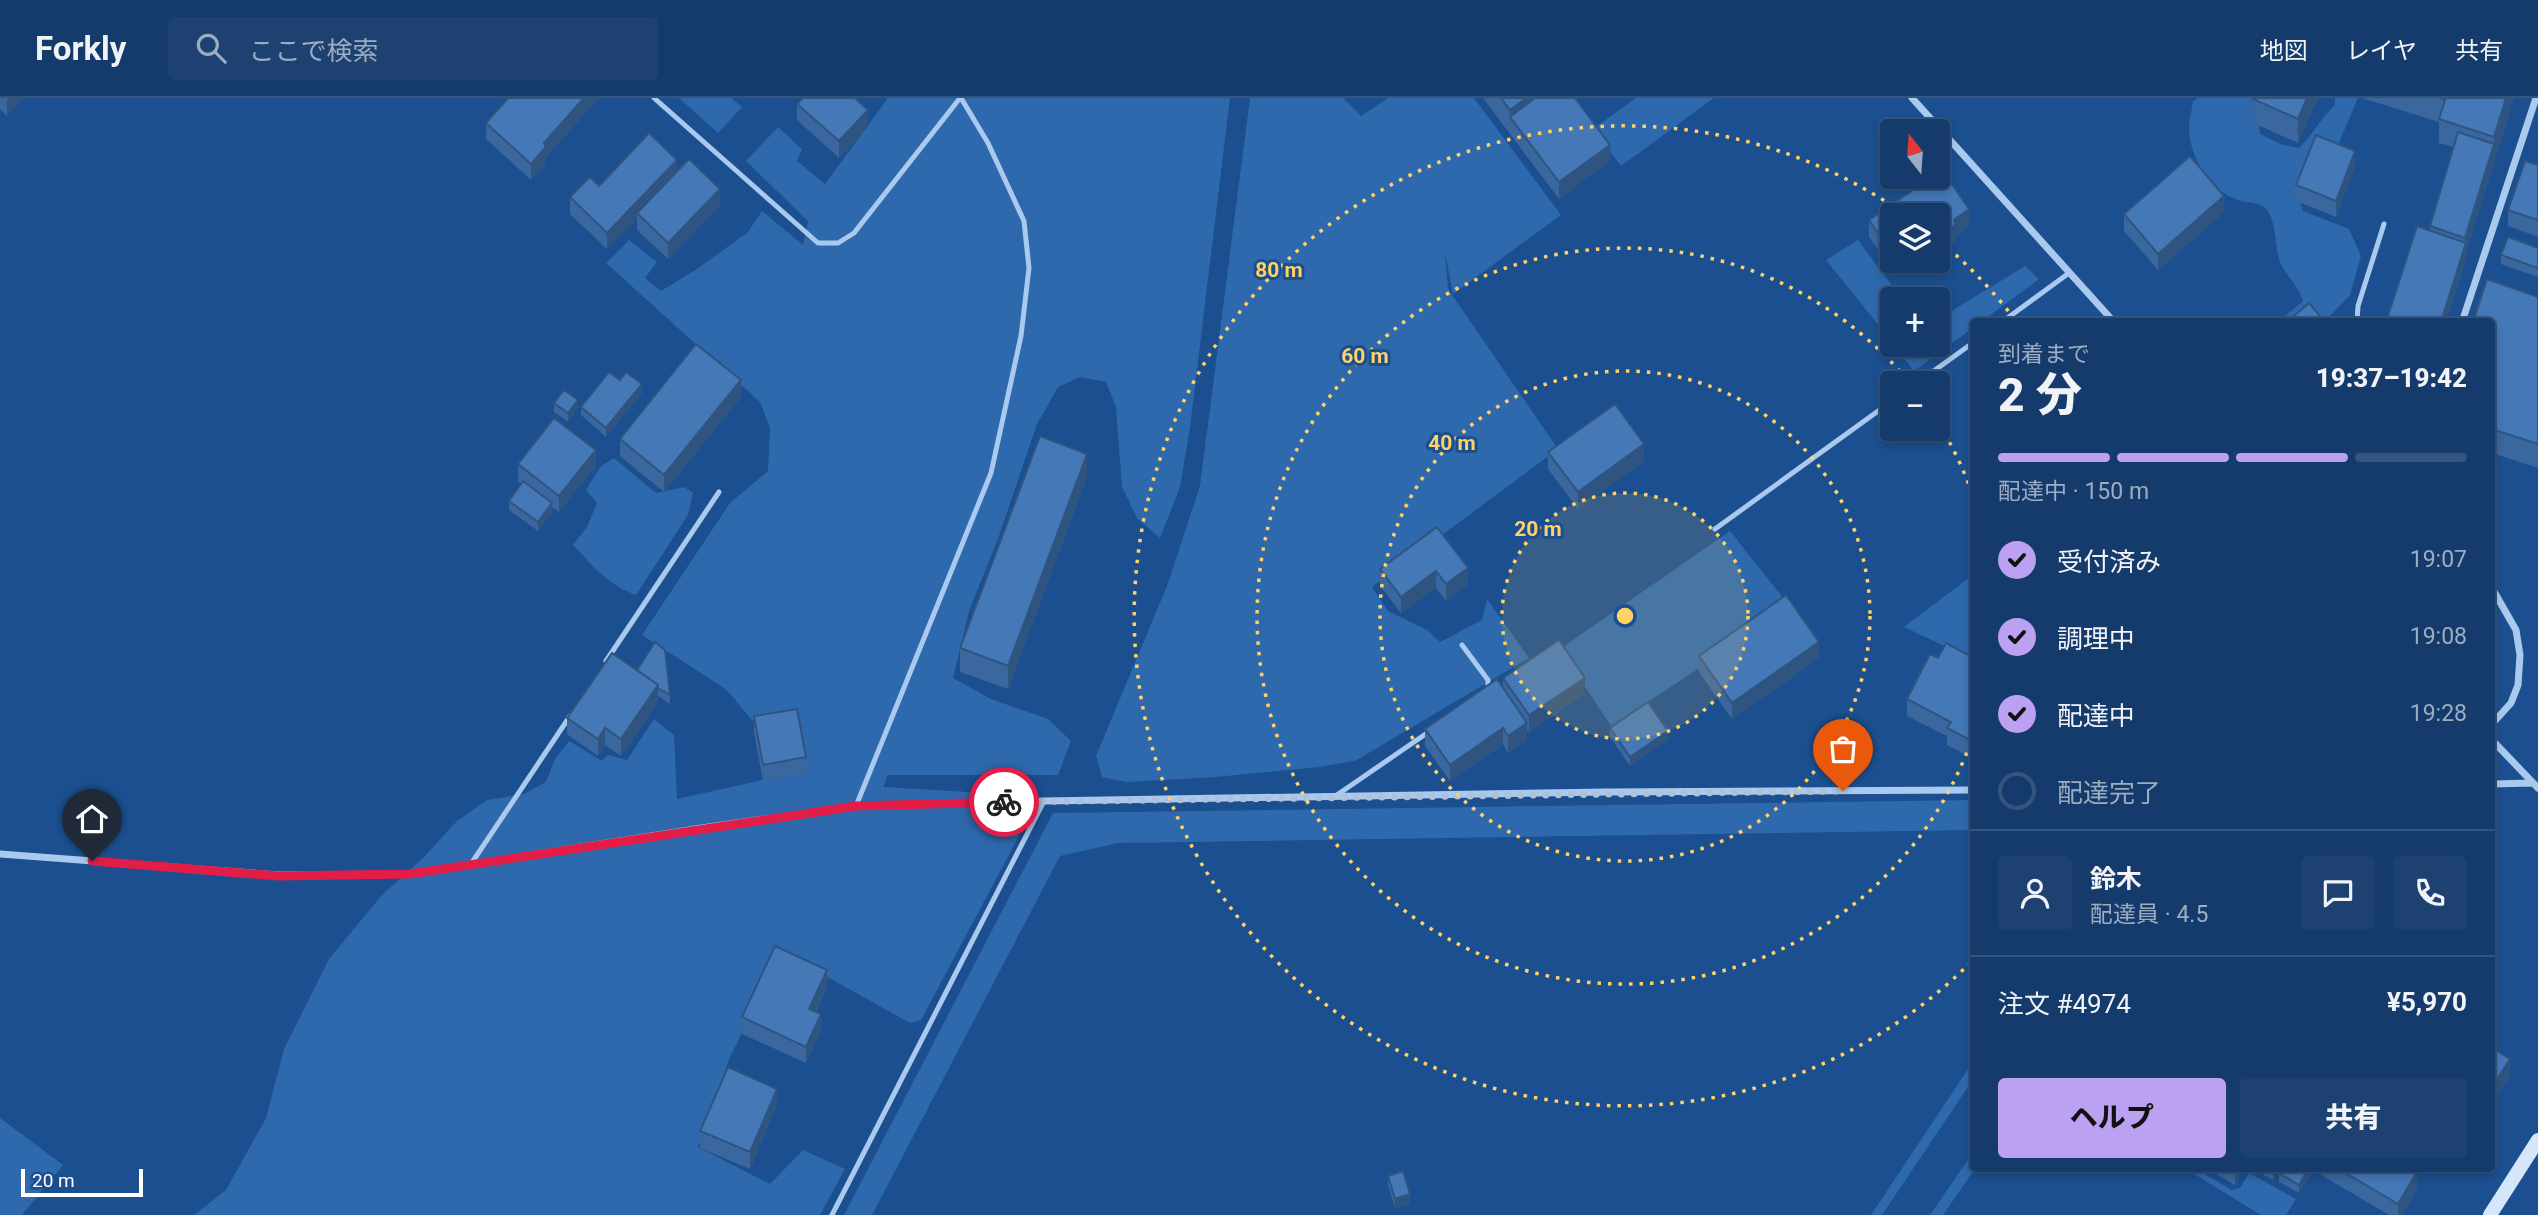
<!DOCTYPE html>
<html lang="ja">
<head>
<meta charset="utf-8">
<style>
	:root { --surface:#143b6b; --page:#1d4271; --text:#f1f3f6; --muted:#9dadc1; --line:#33557e; --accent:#bca0f2 }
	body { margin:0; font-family:Roboto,"Noto Sans JP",sans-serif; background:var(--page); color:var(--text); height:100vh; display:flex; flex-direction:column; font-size:26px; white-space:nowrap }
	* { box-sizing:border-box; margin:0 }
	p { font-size:23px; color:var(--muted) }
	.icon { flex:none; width:38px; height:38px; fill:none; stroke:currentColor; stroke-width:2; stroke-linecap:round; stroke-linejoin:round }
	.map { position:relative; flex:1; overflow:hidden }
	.details { position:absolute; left:1970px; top:220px; width:525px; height:854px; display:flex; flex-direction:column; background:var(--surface); border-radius:7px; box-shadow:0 4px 10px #0003,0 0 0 2px var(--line) }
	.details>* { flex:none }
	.needle { width:46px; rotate:343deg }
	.controls { position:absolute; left:1880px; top:21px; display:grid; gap:14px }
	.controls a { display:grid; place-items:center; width:70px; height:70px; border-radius:7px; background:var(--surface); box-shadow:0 4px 10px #0003,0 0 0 2px var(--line); font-size:35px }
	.scale { position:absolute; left:21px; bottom:18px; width:122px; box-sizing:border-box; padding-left:7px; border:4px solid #fff; border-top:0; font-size:19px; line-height:24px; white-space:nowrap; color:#fff; -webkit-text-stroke:5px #1b4f8f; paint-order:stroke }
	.pin { position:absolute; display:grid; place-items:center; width:60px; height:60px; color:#fff; margin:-72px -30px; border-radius:50% 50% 50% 0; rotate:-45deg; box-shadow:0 0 7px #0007 }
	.pin .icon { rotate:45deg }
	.courier { position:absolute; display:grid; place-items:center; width:70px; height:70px; margin:-35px; border:5px solid #e11d48; border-radius:50%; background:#fff; color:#222; box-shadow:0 2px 9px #0007 }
	.overview em { font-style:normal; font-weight:800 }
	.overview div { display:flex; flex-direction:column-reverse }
	.overview { display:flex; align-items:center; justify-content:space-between; height:119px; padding:0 28px }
	h1 { font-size:46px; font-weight:800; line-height:52px }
	.bar { display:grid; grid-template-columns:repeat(4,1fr); gap:10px 7px; align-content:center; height:84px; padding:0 28px }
	.bar i { height:9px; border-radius:5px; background:var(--line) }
	.bar .selected { background:var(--accent) }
	.bar p { grid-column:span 4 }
	.line { display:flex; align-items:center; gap:18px; padding:0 28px; border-top:2px solid var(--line) }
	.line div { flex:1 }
	.round { display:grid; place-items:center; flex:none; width:74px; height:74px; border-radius:7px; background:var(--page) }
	ol { padding:0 28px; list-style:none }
	li { display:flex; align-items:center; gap:21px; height:77px }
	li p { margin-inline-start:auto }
	li .icon { padding:7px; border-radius:50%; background:var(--accent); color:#111; stroke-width:4 }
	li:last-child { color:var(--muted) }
	li i { width:38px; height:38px; border:4px solid var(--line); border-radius:50% }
	.action { display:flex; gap:14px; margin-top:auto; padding:14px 28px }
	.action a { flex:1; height:80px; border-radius:7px; background:var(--accent); color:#111; font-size:28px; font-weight:800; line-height:80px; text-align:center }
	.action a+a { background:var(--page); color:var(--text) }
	header { display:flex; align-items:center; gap:42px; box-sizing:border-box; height:98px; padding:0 35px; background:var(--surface); border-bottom:2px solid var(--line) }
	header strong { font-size:33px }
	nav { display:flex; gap:38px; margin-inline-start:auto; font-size:24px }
	.search { width:490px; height:63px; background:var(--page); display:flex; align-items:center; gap:18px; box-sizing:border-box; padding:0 24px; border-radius:7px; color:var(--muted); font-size:26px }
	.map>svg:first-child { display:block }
</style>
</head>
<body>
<header>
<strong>Forkly</strong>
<div class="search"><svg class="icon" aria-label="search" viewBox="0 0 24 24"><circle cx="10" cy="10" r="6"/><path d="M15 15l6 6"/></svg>ここで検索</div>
<nav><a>地図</a><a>レイヤ</a><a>共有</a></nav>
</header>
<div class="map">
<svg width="2538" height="1117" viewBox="0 0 2538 1117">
	<rect width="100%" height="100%" fill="#1b4f8f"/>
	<path fill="#2e69ad" d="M679,0H731L742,9L718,35Z
		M888,0H1230L1190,329L1180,389L1160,440L1137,420L1122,389L1116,309L1106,284L1080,279L1058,289L1037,326L998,441L969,513L953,580L991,601L1048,621L1071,643L1058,677H887L884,689L1019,697L1020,736L921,922L910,925L795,861L779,860L730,959L698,1049L770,1086L803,1052L845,1071L820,1117H194L226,1092L266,1020L284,951L329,861L382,797L422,761L457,723L487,702L524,696L546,684L555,661L569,643L602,663L608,657L627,662L654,621L674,637L677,701L777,679L775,637L751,621L727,592L642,537L730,405L768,373L770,330L760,304L606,165L629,142L657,164L645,180L661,193L697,171L748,134L762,113L803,147L808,123L746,63L778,29L802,51L797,63L825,86Z
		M1250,0H1343L1361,18L1388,0H1474L1561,117L1453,196L1445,154L1448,191L1558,351L1372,489L1388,513L1427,532L1440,544L1482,522L1487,501L1529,560L1355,663L1319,669L1216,679L1126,684L1102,679L1096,658L1167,488L1200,388Z
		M1636,0H1714L1621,68L1593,31Z
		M2198,0H2255L2260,36L2283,47L2299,50C2313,36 2321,20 2335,7V0H2358L2335,54L2296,92L2303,113L2349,131L2361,158L2350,197L2324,224H2278L2303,203C2298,186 2283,175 2279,161C2275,146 2276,126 2268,113C2261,103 2249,106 2238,102C2210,93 2189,58 2189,30C2189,21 2192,12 2193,3Z
		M1858,142L1902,201H1892V244L1826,162Z
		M2025,168L2039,181L1981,224H1974V229L1914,273L1894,247H1937V222Z
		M614,360L656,395L684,389L693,395L688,417L636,497C608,487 593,468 573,447L587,429L597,405L586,392L601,368Z
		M1730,433L1791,510L1611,628L1560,551Z
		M1974,476V562L1904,529Z
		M1974,702V732L1118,745L1060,758L872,1117H844L1053,715Z
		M1974,962V980L1882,1117H1871Z
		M0,1020L63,1067L22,1117H0Z
		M1974,1053L1975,1071L1943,1117H1930Z
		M2186,1071H2196L2232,1092L2240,1090L2249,1075L2296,1101L2286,1117H2261Z"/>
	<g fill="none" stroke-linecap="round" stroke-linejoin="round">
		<path stroke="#a9c9ee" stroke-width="5" d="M654,0L818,145H838L854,135L960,0
			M2002,224L2069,175
			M2357,224L2358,208L2384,126
			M1917,285L1974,244
			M1715,431L1892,303
			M1462,547L1488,582V592
			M606,563L719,394
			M1334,699L1430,633
			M856,708L991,375L1021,238L1029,170L1024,123L988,45L961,0
			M471,766L570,618
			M832,1117L1044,703"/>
		<path stroke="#a9c9ee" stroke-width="7" d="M1912,0L2114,224
			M2462,224L2536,0
			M2492,490L2516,532L2520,557L2518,587L2511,605L2492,626
			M2492,642L2538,690
			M2492,686L2533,685
			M0,756L278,777L410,776L702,730L856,708L1044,703L1607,694L1974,692"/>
		<path stroke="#d6e6fa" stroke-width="14" d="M2490,1117L2538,1042"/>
	</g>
	<path fill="#3a679d" d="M0,0H23L7,18L0,11Z
		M598,0V1L546,59V66L531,82L486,41V25Z
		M1483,0H1575L1610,63L1559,101Z
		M2318,0L2298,45L2253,25V1Z
		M2362,0H2514L2466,154V161L2446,224H2388V218L2430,133V128L2453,49L2439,45V24Z
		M797,6L868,29L839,60L797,22Z
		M2538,67V139L2508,128V112Z
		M2355,69L2336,119L2296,103V87Z
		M1942,72L1969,111V128L1956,137V142L1937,155V117H1892V163H1912L1894,175L1869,139V122L1932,79H1937V75Z
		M677,74L720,108L668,161L637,132V121L607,151L570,116V99L599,88Z
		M2224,114L2158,172L2124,133V116Z
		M2538,150V179L2501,166V157Z
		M2538,199V370L2492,355V224Z
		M620,282L642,295L606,339L581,317V309Z
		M741,299L664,394L620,358V341Z
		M554,305L578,310L568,324L554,314Z
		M1548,354L1644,363L1578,411L1548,371Z
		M518,366L596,368L559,414L552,409V414L538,433L509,412V403L521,386L518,383Z
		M1087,379L1008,591L960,574V550Z
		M1437,429L1468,487L1446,503L1436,490L1401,515L1380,488V471Z
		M1974,492V519L1969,512V496Z
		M612,555L670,597V606L658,598V604L621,658L605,647L598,658L567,636V620Z
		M1699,558L1819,560L1732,621L1699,574Z
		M1938,560H1974V652L1972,651L1968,658L1947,647V638L1907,618V601Z
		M1503,580L1585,596L1529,634L1527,632V642L1508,655L1503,646L1450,683L1425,648V631L1503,590Z
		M754,618L806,659V675L763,683L754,635Z
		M1610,630L1668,642L1630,668L1610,639Z
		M827,888L816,914L821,933L806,965L742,936V919Z
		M777,1007L750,1071L700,1050V1033Z
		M2207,1071H2244L2235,1087Z
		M2253,1071H2279L2273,1082Z
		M2309,1071V1078L2299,1095L2279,1084V1075Z
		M2311,1071H2412L2417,1091L2402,1117H2389Z
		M1388,1078L1410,1105L1395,1110L1388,1087Z"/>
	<path fill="#305480" d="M8,0H23L7,18V1Z
		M584,0H598V1L546,59V66L531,82V66L544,45Z
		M1526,0H1559L1510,19V12Z
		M2307,0H2318L2298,45V21Z
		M2506,0H2514L2466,154V161L2446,224H2441L2465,147V140L2494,46V39Z
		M868,12V29L839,60V43Z
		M1610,47V63L1559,101V84Z
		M2355,53V69L2336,119V103Z
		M677,62V79L637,115V121L607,151V135Z
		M720,91V108L668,161V145Z
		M2224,98V114L2158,172V156Z
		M1969,111V128L1956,137V142L1937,155V139L1954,122Z
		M1894,163H1912L1894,175Z
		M741,282V299L664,394V377Z
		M642,286V295L606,339V330Z
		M578,302V310L568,324V315Z
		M1644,346V363L1578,411V394Z
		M596,352V368L559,414V398Z
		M1087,356V379L1008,591V568Z
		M552,405V414L538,433V424Z
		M1468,470V487L1446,503V486Z
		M1436,473V490L1401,515V499Z
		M1819,544V560L1732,621V605Z
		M1585,580V596L1529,634V617Z
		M658,587V604L621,658V641Z
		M1527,625V642L1508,655V638Z
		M605,630V647L598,658V641Z
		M1503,630V646L1450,683V667Z
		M1668,633V642L1630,668V659Z
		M1972,634V651L1968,658V641Z
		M827,872V888L809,927V911Z
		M821,916V933L806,965V949Z
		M2510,961V978L2492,1005V989Z
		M777,991V1007L750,1071V1054Z
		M2235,1071H2244L2235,1087Z
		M2273,1071H2279L2273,1082Z
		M2308,1071L2309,1078L2299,1095V1087Z
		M2417,1074V1091L2402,1117H2398V1106Z
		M1410,1096V1105L1395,1110V1101Z"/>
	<path fill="#4478b7" stroke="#305480" stroke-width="2" d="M508,0H584L544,45L546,49L531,66L486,25Z
		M803,0H855L868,12L839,43L797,6Z
		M1501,0H1526L1510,12Z
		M1535,0H1575L1610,47L1559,84L1510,19Z
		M2254,0H2307L2298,21L2253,1Z
		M2440,0H2506L2494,39L2439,21L2445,2Z
		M2458,34L2494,46L2465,140L2430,128Z
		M649,35L677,62L607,135L570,99L590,79L599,88Z
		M2316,37L2355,53L2336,103L2296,87Z
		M2190,58L2224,98L2158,156L2124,116Z
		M689,61L720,91L668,145L637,115Z
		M2525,63L2538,67V122L2508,112Z
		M1942,72L1969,111L1954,122L1956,126L1937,139V117H1892V156L1869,122L1932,79H1937V75Z
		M2417,128L2466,145L2441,224H2407L2388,218Z
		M2508,139L2538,150V170L2501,157Z
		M2487,181L2538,199V346L2492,331V224H2473Z
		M2309,205L2325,224H2287Z
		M696,246L741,282L664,377L620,341Z
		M609,274L620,282L626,274L642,286L606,330L581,309Z
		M564,292L578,302L568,315L554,305Z
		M1615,306L1644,346L1578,394L1548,354Z
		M554,320L596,352L559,398L518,366Z
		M1040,338L1087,356L1008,568L960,550Z
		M523,383L552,405L538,424L509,403Z
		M1437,429L1468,470L1446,486L1436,473L1401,499L1380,471Z
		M1974,492V502L1969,496Z
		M1786,497L1819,544L1732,605L1699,558Z
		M1559,542L1585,580L1529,617L1503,580Z
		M655,544L665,552L670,597L658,590V587L637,572Z
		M1946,545L1974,560V635L1972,634L1968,641L1947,630L1951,624L1907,601L1930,556L1938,560Z
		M612,555L658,587L621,641L605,630L598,641L567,620Z
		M1497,581L1527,625L1508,638L1503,630L1450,667L1425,631Z
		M1648,604L1668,633L1630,659L1610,630Z
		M797,611L806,659L763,667L754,618Z
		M775,848L827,872L809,911L821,916L806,949L742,919Z
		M2492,950L2510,961L2492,989Z
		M728,969L777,991L750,1054L700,1033Z
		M2281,1071H2308L2299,1087L2279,1075Z
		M2339,1071H2412L2417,1074L2398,1106Z
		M1403,1073L1410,1096L1395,1101L1388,1078Z"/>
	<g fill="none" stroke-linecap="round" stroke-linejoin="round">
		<path stroke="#afc1d8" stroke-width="7" stroke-dasharray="0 12.6" d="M1004,704L1843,693"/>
		<path stroke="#e11d48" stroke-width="9" d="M92,763L278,778L410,776L856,708L1004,704"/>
	</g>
	<circle cx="1625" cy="518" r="123" fill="#ffd166" fill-opacity=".12"/>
	<g fill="none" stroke="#ffd166" stroke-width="3.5" stroke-dasharray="3.5 7">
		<circle cx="1625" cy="518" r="123"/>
		<circle cx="1625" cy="518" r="245"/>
		<path d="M1974 635A368 368 0 1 1 1909 284M1939 326A368 368 0 0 1 1974 401"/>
		<path d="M1971 864A490 490 0 1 1 1906 117M1940 143A490 490 0 0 1 2016 223"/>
	</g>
	<circle cx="1625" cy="518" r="10" fill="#ffd166" stroke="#1b4f8f" stroke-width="3.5"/>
	<g font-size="21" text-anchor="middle" font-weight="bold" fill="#ffd166" stroke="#1b4f8f" stroke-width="6" stroke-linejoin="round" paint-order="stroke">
		<text x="1279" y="179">80 m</text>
		<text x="1365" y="265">60 m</text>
		<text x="1452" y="352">40 m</text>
		<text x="1538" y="438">20 m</text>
	</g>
</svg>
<div class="controls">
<a><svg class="needle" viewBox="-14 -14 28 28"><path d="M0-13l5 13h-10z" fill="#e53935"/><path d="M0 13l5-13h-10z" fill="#9dadc1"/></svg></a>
<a><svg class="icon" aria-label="layers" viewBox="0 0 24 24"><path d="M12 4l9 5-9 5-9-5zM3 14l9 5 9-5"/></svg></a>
<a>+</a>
<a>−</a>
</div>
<div class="scale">20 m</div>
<div class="pin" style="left:1843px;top:693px;background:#ea580c"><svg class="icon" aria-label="bag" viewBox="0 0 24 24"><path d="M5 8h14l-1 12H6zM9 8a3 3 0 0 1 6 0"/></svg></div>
<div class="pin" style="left:92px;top:763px;background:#1f2937"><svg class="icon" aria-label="home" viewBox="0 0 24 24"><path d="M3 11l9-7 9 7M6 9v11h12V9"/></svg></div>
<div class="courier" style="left:1004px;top:704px"><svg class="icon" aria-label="bike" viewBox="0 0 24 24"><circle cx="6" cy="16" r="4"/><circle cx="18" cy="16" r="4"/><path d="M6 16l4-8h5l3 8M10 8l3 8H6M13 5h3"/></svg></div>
<section class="details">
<div class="overview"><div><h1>2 分</h1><p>到着まで</p></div><em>19:37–19:42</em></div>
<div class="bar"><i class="selected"></i><i class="selected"></i><i class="selected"></i><i></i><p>配達中 · 150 m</p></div>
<ol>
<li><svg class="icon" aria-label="check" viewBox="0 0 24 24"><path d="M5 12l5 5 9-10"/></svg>受付済み<p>19:07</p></li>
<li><svg class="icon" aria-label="check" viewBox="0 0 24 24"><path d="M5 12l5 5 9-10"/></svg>調理中<p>19:08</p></li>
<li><svg class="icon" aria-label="check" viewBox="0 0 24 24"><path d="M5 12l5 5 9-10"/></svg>配達中<p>19:28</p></li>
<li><i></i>配達完了</li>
</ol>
<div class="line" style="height:126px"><a class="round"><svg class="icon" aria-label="person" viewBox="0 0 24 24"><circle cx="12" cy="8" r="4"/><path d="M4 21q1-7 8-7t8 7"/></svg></a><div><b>鈴木</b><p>配達員 · 4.5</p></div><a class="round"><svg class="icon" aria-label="chat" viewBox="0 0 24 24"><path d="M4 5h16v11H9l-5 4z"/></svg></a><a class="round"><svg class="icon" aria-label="phone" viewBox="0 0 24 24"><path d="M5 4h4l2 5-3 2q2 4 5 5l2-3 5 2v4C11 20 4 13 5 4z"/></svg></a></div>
<div class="line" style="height:91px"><div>注文 #4974</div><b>¥5,970</b></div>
<div class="action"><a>ヘルプ</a><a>共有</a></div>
</section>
</div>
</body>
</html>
